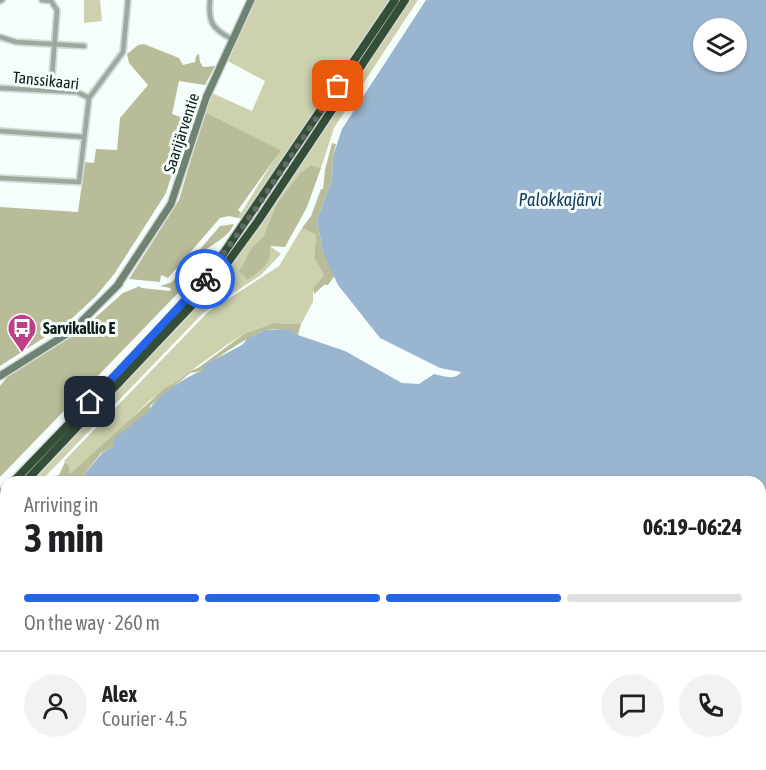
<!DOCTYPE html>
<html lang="en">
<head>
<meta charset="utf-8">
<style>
	:root { --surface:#fff; --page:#f2f2f2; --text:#202124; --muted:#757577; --line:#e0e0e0; --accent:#2563eb }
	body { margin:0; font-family:"Asap Condensed",sans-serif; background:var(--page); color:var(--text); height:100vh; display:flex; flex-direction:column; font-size:22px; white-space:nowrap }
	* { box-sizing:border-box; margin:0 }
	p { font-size:20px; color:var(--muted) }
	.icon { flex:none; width:33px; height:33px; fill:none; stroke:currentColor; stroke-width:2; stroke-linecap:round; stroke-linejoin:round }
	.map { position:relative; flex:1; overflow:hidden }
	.sheet { position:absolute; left:0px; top:476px; width:766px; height:296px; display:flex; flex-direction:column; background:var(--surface); border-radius:18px 18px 0 0; box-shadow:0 2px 4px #0004 }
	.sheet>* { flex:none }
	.tools { position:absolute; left:693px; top:18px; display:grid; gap:12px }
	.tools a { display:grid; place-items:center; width:54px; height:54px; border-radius:50%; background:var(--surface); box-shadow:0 2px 4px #0004; font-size:30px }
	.pin { position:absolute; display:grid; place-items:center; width:51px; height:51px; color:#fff; margin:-26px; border-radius:12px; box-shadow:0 3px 9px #0006 }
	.courier { position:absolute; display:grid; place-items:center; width:60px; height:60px; margin:-30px; border:4px solid #2563eb; border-radius:50%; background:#fff; color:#222; box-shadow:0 2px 8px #0007 }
	.overview em { font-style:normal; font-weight:700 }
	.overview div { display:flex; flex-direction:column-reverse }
	.overview { display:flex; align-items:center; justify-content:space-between; height:102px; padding:0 24px }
	h1 { font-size:39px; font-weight:700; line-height:45px }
	.bar { display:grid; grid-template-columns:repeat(4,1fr); gap:9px 6px; align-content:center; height:72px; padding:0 24px }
	.bar i { height:8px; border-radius:4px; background:var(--line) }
	.bar .active { background:var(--accent) }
	.bar p { grid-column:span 4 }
	.line { display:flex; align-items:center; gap:15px; padding:0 24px; border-top:2px solid var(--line) }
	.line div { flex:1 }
	.round { display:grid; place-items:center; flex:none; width:63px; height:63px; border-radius:32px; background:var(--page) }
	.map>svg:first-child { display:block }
</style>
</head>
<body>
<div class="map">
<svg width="766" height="770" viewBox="0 0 766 770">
	<rect width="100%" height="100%" fill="#f6fefc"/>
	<path fill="#cdd1ae" d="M84,0H100L102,21L84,23Z
		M255,0H390L243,220L238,218L280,150L205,112L212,93L252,111L265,81L226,60Z
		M410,0H418L334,128L321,168L311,165L300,173L277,203L263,237L252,247L239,271L270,246L281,254L261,275L203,313L41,481L30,482L181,325L232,265Z
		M302,228L316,235L314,258L324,275L313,288V302L301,324L273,323L244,334L228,344L149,401L111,439L70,475L69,466L64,461L208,312L279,266Z"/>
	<path fill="#b9bc99" d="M144,44L179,58L183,65L195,62L196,56L199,54L200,62L203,67L215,66L205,85L179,81L172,114L189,120L166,193L115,273L96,296L67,323L0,366V207L78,212L85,162L94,163L96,149L117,150L120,118L148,85L129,63L127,54L138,45Z
		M205,112L281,150L238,210L241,213L238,218L229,216L220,218L168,278L161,275L160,282L129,279L179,200Z
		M332,143L336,144L333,156L332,180L317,220L323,253L336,274L328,285H324L314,294L313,288L324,275L314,258L316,235L302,228L311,216L321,189H323L325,170Z
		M311,165L321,168L307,207L285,247L270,246C273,263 260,271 247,280L239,271L252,247L263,237L277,203L300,173Z
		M234,224C229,237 212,244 202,253L205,260L180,291L0,477V386L7,377L79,332L123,293L140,286L141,288L171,291L170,288L160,286L172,282L220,226Z
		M273,323L301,324L298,335C288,331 279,328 266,330C257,332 207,362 203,371L190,373L150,406V410L113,447L101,453L79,481H51L48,478L59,475L65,462L69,466L70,474L165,388C178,383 185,372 198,368L244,334Z
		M563,765H592L611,770H584Z"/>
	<path fill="#9ab5cf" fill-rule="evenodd" d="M426,0H766V569L761,570L760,482L79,481L102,453L113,447L115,438L149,411C152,399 191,373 202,371L206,364L242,345L248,338L265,330L289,329L298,335L345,351L402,383L419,384L434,374C443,376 455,381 461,372L440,368L380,338L338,285L323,253L317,220L332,180L333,156L342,129ZM704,28H736V62H704Z
		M6,523V765H450L451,770H0V530Z"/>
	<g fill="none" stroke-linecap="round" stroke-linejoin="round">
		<g stroke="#d1dad8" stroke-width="8">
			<path id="minor" d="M42,0L51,1L57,10L51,90
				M210,0C208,22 212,29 232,39
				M0,1L2,0
				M0,37L16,42L84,46
				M0,88L77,92L89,98
				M0,131L84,137
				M0,178L79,182L89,98L123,52L128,0
				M764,701L766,609
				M663,770L664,765
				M712,770L714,765
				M760,770L766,747"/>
		</g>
		<g stroke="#d1dad8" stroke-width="9">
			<path id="tertiary" d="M624,770L629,765"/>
		</g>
		<g stroke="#d1dad8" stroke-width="10">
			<path id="secondary" d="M117,286L171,204L206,98L251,0
				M0,376L73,330L119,284"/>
		</g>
		<g stroke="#d1dad8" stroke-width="11">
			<path id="motorway" d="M13,482L163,326L213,269L395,0
				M25,482L212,284L258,221L405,0
				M0,495L6,489
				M0,507L6,501"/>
		</g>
		<use href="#minor" stroke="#9da99e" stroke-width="4.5"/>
		<use href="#tertiary" stroke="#9da99e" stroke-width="6"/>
		<use href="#secondary" stroke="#708271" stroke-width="7"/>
		<use href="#motorway" stroke="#354e37" stroke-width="8"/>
	</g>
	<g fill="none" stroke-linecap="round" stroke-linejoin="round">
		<path stroke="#5f6c69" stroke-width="6" stroke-dasharray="0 10.8" d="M205,279L253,213L338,86"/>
		<path stroke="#2563eb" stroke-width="8" d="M90,402L205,279"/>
	</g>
	<defs>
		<g id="bus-pin" transform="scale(1.5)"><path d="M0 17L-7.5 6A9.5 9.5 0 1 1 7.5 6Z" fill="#c03e85" stroke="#f6fefc"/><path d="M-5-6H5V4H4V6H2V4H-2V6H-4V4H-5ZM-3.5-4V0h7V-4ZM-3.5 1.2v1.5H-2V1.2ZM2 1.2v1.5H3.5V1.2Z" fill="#fff"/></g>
	</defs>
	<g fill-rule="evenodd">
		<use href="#bus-pin" x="22" y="328"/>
	</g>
	<g text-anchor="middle" stroke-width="6" stroke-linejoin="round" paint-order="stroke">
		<g font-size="16" fill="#0e1d1a" stroke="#f6fefc">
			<text transform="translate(46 80) rotate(6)" y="6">Tanssikaari</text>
			<text transform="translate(181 133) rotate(-72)" y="6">Saarijärventie</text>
		</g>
		<g font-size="16" font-weight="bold" fill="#0e1d1a" stroke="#f6fefc" text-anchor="start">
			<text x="43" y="334">Sarvikallio E</text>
		</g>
		<g font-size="18" font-style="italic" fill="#113b60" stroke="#f6fefc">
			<text x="560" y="206">Palokkajärvi</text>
		</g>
	</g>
</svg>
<div class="tools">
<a><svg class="icon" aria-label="layers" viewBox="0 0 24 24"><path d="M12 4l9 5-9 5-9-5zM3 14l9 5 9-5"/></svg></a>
</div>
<div class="pin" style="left:338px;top:86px;background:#ea580c"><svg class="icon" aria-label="bag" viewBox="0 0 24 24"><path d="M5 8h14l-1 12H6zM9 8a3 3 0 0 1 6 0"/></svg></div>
<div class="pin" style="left:90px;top:402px;background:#1f2937"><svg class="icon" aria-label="home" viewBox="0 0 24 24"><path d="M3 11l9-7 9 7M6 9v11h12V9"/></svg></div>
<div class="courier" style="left:205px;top:279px"><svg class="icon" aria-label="bike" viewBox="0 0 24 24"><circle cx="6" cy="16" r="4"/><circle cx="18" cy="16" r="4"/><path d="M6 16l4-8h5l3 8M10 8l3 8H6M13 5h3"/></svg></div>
<section class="sheet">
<div class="overview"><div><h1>3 min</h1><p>Arriving in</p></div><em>06:19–06:24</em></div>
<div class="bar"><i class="active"></i><i class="active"></i><i class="active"></i><i></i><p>On the way · 260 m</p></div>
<div class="line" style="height:108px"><a class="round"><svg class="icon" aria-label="person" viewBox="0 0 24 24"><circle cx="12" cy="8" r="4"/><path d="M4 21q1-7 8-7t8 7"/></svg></a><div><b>Alex</b><p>Courier · 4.5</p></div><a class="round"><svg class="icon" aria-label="chat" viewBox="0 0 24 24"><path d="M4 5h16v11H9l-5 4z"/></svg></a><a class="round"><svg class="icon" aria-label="phone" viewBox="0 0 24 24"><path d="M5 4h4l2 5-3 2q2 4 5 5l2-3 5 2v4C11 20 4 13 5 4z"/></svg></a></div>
</section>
</div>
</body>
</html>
